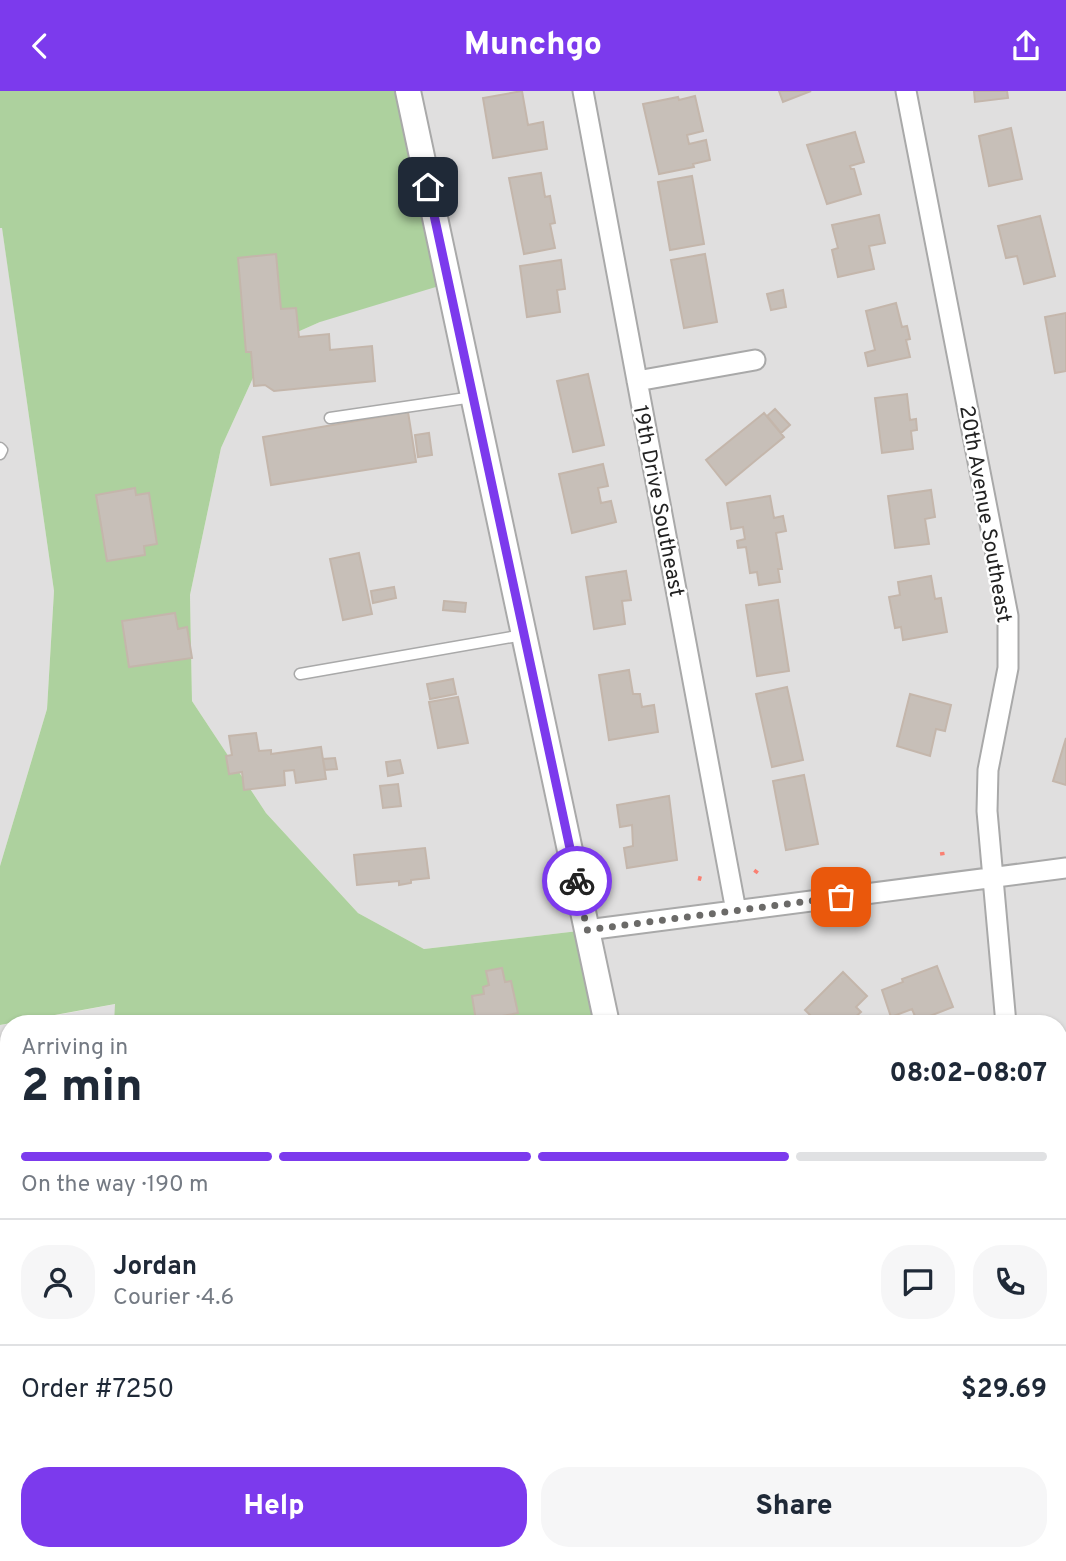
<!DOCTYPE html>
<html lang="en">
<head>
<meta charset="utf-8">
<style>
	:root { --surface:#fff; --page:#f6f6f7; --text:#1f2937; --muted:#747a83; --line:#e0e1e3; --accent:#7c3aed }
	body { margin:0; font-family:Overpass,sans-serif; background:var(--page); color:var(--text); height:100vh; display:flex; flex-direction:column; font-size:26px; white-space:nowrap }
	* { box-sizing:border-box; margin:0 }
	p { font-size:23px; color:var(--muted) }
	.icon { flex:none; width:38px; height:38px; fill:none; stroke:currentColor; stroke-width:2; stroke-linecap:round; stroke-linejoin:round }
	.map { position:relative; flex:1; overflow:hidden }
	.drawer { position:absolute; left:0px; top:924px; width:1068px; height:546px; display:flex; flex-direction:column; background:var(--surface); border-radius:28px 28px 0 0; box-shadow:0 2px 5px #0004 }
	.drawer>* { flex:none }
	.pin { position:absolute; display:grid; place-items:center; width:60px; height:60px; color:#fff; margin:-30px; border-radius:14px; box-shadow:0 4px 10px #0006 }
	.courier { position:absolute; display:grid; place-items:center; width:70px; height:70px; margin:-35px; border:5px solid #7c3aed; border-radius:50%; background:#fff; color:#222; box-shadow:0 2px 9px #0007 }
	.overview em { font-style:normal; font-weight:800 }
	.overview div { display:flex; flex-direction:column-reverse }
	.overview { display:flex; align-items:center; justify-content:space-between; height:119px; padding:0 21px }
	h1 { font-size:46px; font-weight:800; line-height:52px }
	.bar { display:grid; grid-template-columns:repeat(4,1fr); gap:10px 7px; align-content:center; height:84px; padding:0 21px }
	.bar i { height:9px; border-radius:5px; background:var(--line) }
	.bar .current { background:var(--accent) }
	.bar p { grid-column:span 4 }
	.line { display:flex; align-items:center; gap:18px; padding:0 21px; border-top:2px solid var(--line) }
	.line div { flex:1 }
	.round { display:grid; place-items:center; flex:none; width:74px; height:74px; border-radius:28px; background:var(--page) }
	.cta { display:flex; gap:14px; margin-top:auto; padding:14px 21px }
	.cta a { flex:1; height:80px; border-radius:28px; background:var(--accent); color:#fff; font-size:28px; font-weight:800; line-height:80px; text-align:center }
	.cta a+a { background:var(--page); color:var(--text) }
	header { display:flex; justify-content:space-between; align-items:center; height:91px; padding:0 21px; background:var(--accent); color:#fff; font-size:32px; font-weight:800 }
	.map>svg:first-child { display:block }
</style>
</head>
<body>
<header><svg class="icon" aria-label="back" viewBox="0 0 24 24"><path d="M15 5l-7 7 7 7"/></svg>Munchgo<svg class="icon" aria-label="share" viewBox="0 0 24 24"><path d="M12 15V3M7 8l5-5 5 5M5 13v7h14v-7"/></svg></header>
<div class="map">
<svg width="1066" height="1470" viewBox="0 0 1066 1470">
	<rect width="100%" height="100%" fill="#f2efe9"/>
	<path fill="#e0dfdf" d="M408,0H1066V1470H710L708,1461H1059V933H605L587,839L424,858L358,822L266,722L192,610L190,504L221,357L268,254L320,231Z
		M2,136L54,500L47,618L0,775V137Z
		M116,913L114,933H9Z
		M9,933V1461H90L93,1470H0V934Z"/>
	<path fill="#add19e" d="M0,0H408L449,192L320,231L268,254L221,357L190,504L192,610L266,722L358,822L424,858L587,839L604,933H114L115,913L0,934V775L47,618L54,500L2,137H0Z
		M90,1461H701L703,1470H93Z"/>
	<path fill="#c7bfb8" stroke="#c4b6ab" stroke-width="2" d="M522,0L528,34L543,31L547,58L493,67L483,7Z
		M779,0H811L783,11Z
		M974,0H1007L1008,7L975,11Z
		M695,5L703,40L687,44L689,53L706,49L710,69L693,73L694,76L659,83L643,13L678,6L679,9Z
		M1011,37L1022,88L989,95L979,45Z
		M855,41L864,71L850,75L851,78H854L861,103L827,113L807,54Z
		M541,82L545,106L550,105L555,132L550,133L555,157L524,163L509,87Z
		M692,85L704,153L670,159L658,91Z
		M879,124L885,152L869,155L874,178L838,186L832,159L838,157L832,134Z
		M1040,125L1055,185L1024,193L1017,165L1006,167L998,135Z
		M276,163L281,218L296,217L299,246L329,243L330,259L372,255L375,290L274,300L265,294L254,295L251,261H246L238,167Z
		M705,163L717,231L684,237L671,169Z
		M561,169L565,198L557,199L560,221L527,226L520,175Z
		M783,199L786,216L771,219L767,203Z
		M896,212L902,236L907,235L910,248L906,249L910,266L868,275L865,262L875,259L866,220Z
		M1066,222V280L1055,282L1045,226Z
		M588,283L604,354L573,361L557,290Z
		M907,303L910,329L916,328L917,339L911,340L913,358L882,362L875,307Z
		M775,318L790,334L781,342L767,325Z
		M408,321L416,371L271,394L263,346Z
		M764,322L784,346L726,394L706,369Z
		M429,342L432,364L418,366L415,344Z
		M603,373L608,395L598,397L601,412L611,410L616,431L572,442L559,383Z
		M135,397L136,404L149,402L157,453L144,455L145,464L107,470L96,404Z
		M931,399L935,426L925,428L929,453L895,457L888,405Z
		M770,405L774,427L783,425L786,440L776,442L782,478H778L780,491L759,494L757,481L750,482L746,456L738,457L737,450L745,448L743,436L731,438L727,412Z
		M359,462L372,523L343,529L330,468Z
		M626,480L631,509L622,510L625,533L594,538L586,486Z
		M931,485L935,508L941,507L947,541L903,549L901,536L895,537L889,506L900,504L898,491Z
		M394,496L396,507L373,512L371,500Z
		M778,509L789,580L757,585L746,514Z
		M444,510L466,512L465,521L443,519Z
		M175,522L178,538L187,536L192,567L129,576L122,530Z
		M629,579L633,603H640L642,616L654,614L658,641L609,649L599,584Z
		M453,588L456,603L430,608L427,593Z
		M787,596L803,669L772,676L756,603Z
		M910,603L951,614L945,640L936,638L930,665L897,655Z
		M458,606L468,652L438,657L429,611Z
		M256,642L259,660L271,659V663L321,656L326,688L296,692L294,679L284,680L285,694L244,699L242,681L229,683L226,665L232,664L229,645Z
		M1066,647V694L1053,690Z
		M335,667L337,678L325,679L323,668Z
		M400,669L403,682L388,685L386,671Z
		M804,684L818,753L786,759L773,690Z
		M398,693L401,715L383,717L380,695Z
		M669,705L677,769L627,777L624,757L633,755L632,734L620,736L617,714Z
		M425,757L429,787L411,789V792L399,794V790L357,794L354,764Z
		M937,875L953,916L917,930L912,918L891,926L882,899L903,891L902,888Z
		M502,877L505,891L511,890L518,922L476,930L472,905L484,903L483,896L489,894L486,880Z
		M843,881L867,905L856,916L861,921L853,928L858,933H819L805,919Z
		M9,1128V1190L0,1191V1129Z
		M9,1207V1247L0,1248V1208Z
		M0,1333L9,1339L8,1391L2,1387L0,1389Z
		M802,1461H834L838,1468L833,1470H807Z
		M960,1461H980L983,1470H955L953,1464Z
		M993,1461H1045L1033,1467L1035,1470H998Z"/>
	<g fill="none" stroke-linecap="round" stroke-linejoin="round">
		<g stroke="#a9a9a9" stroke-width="13">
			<path id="service" d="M330,327L473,306
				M0,357L2,359L0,363
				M300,583L523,544"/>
		</g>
		<g stroke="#a9a9a9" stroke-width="23">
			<path id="minor" d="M583,0L736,820
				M906,0L1008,525V577L988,679L987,720L1006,933
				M637,290L755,269
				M587,839L1066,777
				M1059,1135L1066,1158
				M1059,1291L1066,1286"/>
		</g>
		<g stroke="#a9a9a9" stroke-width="28">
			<path id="tertiary" d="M408,0L607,933
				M719,1461L721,1470"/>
		</g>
		<path stroke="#fa8072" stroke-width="4.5" stroke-dasharray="3.5 3.5" stroke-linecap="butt" d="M942,761L943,767
			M755,782L758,778
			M698,787L702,788"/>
		<use href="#service" stroke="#fff" stroke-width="10"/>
		<use href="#minor" stroke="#fff" stroke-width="19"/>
		<use href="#tertiary" stroke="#fff" stroke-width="24"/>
	</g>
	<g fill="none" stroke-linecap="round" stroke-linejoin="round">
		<path stroke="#6b6a68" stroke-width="7" stroke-dasharray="0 12.6" d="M577,790L587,839L841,806"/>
		<path stroke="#7c3aed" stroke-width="9" d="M428,96L577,790"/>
	</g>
	<g text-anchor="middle" stroke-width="5" stroke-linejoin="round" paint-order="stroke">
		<g font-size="21" fill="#222" stroke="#fff">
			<text transform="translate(659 410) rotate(79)" y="7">19th Drive Southeast</text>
			<text transform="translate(986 423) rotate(80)" y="7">20th Avenue Southeast</text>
		</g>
	</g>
</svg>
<div class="pin" style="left:841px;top:806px;background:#ea580c"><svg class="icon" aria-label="bag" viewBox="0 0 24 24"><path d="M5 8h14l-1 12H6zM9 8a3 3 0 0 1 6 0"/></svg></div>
<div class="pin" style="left:428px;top:96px;background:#1f2937"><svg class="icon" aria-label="home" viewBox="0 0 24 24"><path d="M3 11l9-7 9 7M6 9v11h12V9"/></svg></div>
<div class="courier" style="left:577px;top:790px"><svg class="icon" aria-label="bike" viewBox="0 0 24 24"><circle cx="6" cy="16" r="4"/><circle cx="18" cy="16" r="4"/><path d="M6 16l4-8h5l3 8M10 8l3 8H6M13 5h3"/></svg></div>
<section class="drawer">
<div class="overview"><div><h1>2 min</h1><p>Arriving in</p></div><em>08:02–08:07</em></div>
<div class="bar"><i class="current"></i><i class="current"></i><i class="current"></i><i></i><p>On the way · 190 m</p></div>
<div class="line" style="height:126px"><a class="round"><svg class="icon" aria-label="person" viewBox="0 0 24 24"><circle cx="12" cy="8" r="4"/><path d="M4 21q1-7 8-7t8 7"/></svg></a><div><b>Jordan</b><p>Courier · 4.6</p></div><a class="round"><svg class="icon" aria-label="chat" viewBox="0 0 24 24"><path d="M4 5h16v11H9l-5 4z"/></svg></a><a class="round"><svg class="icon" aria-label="phone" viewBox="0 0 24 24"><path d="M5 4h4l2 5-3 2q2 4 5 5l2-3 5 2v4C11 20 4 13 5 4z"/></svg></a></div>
<div class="line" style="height:91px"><div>Order #7250</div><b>$29.69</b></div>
<div class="cta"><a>Help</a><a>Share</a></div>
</section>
</div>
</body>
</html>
